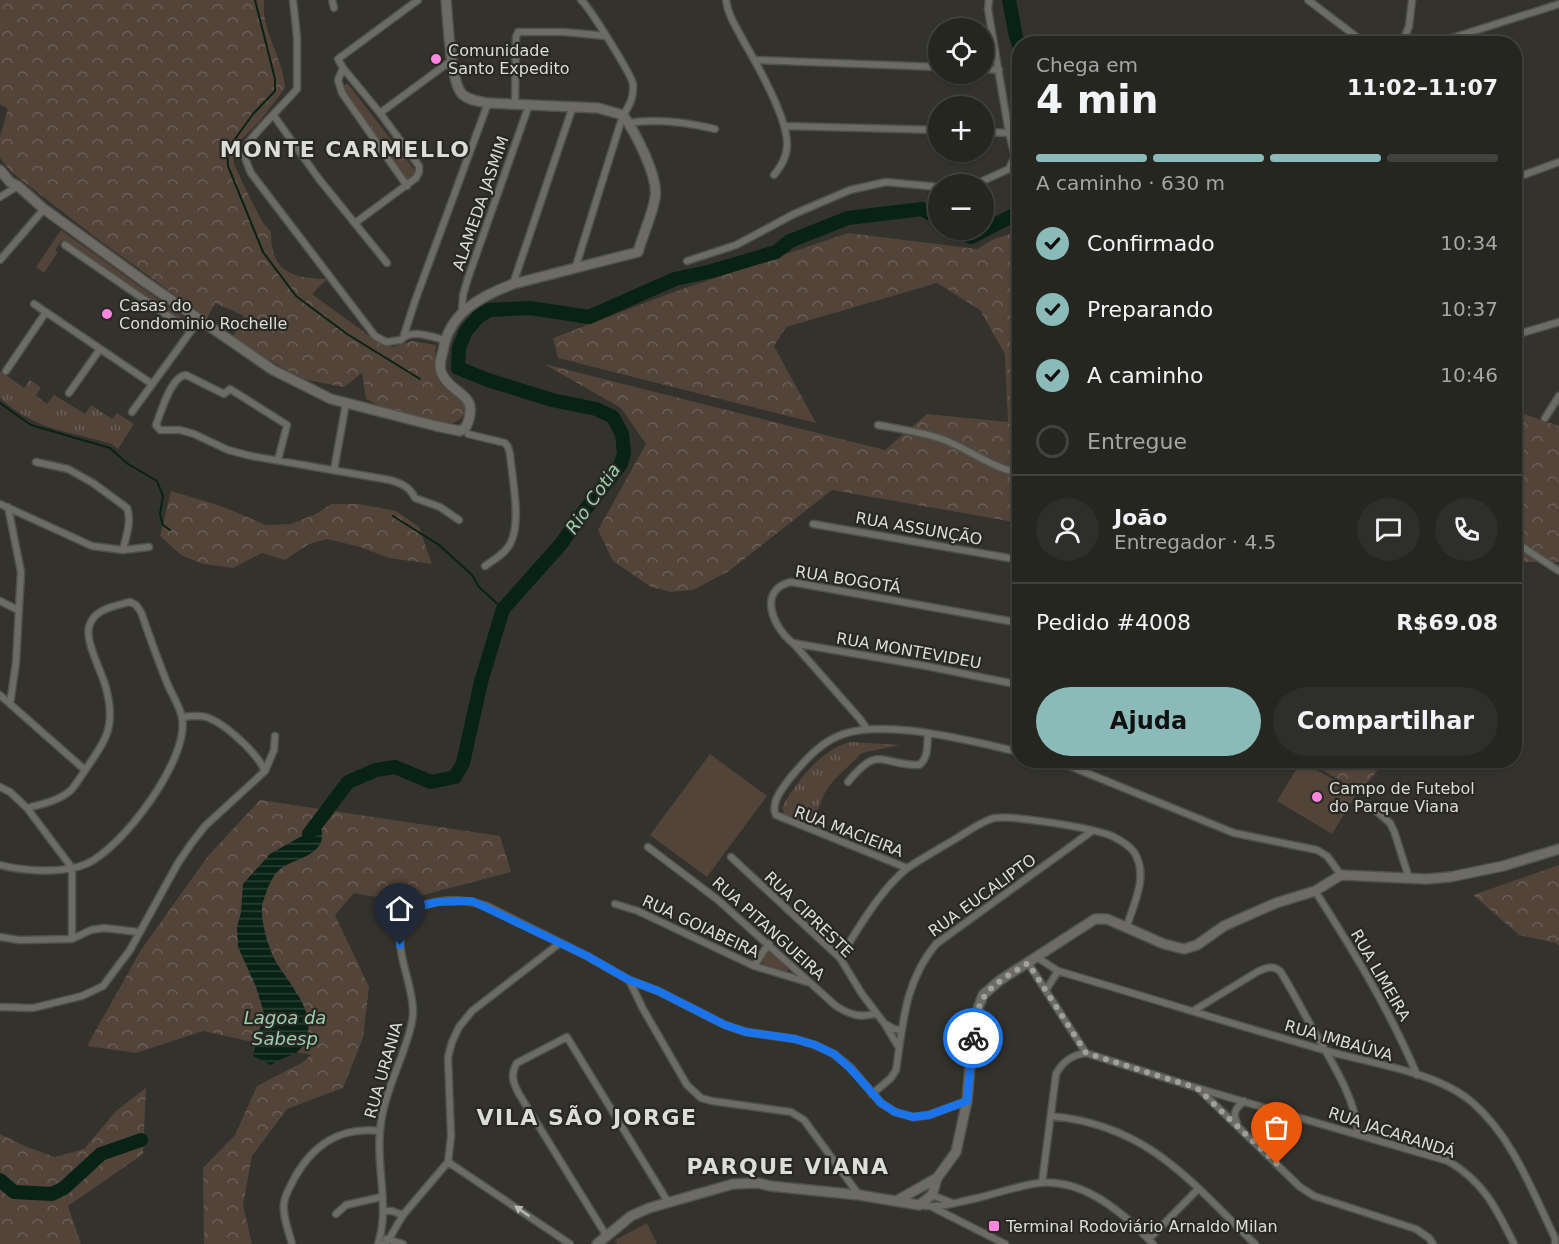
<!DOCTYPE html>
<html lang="pt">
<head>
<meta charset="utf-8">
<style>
	:root { --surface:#262621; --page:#2e2e2a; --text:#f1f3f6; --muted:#a4a5a5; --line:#42433f; --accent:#8bbbb9 }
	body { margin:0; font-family:"DejaVu Sans",sans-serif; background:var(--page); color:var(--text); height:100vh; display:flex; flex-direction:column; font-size:22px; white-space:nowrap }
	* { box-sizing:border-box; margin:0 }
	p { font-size:20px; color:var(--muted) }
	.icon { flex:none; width:33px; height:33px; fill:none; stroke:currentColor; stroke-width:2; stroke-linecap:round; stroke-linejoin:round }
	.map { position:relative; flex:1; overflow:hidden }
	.sheet { position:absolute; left:1012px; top:36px; width:510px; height:732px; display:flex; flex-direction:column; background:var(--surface); border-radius:24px; box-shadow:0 2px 4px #0004,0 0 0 2px var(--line) }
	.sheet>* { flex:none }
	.buttons { position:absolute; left:928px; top:18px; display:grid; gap:12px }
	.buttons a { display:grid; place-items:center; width:66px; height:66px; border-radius:50%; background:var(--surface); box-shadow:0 2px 4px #0004,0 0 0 2px var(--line); font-size:30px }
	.pin { position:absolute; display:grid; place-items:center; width:51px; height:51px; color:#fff; margin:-62px -26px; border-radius:50% 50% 50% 0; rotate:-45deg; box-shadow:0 0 6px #0007 }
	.pin .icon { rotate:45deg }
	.courier { position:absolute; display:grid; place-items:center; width:60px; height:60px; margin:-30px; border:4px solid #1a73e8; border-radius:50%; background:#fff; color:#222; box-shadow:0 2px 8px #0007 }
	.head em { font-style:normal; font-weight:800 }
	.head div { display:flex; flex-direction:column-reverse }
	.head { display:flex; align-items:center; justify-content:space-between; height:102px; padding:0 24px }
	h1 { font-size:39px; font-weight:800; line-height:45px }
	.bar { display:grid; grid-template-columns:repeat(4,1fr); gap:9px 6px; align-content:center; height:72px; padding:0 24px }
	.bar i { height:8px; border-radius:4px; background:var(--line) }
	.bar .current { background:var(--accent) }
	.bar p { grid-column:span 4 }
	.line { display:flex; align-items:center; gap:15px; padding:0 24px; border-top:2px solid var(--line) }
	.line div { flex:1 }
	.round { display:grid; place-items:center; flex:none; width:63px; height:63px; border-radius:32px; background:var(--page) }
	ol { padding:0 24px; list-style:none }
	li { display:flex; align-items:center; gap:18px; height:66px }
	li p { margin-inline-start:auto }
	li .icon { padding:6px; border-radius:50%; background:var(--accent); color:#111; stroke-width:4 }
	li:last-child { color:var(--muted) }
	li i { width:33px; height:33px; border:3px solid var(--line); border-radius:50% }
	.cta { display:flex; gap:12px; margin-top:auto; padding:12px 24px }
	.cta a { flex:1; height:69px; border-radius:36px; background:var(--accent); color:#111; font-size:24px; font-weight:800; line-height:69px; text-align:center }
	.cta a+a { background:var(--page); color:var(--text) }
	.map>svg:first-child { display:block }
</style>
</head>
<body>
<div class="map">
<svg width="1559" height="1244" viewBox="0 0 1559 1244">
	<defs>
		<pattern id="grass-tufts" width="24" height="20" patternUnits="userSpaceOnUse" patternTransform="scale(1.5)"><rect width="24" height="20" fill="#53443a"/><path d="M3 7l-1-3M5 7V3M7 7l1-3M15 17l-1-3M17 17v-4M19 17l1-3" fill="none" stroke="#6b5e56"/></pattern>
		<pattern id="forest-crowns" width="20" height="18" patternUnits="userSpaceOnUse" patternTransform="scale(1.5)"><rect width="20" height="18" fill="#53443a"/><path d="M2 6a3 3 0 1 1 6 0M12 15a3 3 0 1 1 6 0" fill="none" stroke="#6b5e56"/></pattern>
		<pattern id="water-rules" width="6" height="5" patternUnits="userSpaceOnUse" patternTransform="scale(1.5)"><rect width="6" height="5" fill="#082215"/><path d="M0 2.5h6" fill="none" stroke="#2b4236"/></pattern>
	</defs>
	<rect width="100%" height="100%" fill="#33322c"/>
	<path fill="url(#grass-tufts)" d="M348,84L416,172L407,181L341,87Z
		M0,371L24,388L30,380L41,387L36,396L47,404L54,395L85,414L91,405L112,419L117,413L134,424L118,449L112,444C68,431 35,430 0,398Z
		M851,742L900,745L862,753L834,780L824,794L812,825L785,815L782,808C794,784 823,747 851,742Z
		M769,950H771L788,969L787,972L764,964L762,961Z"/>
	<path fill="url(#forest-crowns)" d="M0,0H264C261,32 283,56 285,88L260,121L236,145L233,154L234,164L247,192L263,223L271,232C271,272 291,278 327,279L312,294L379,343L393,347L412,341L436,345C432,384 437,379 463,404L466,409C463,418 459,421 450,424L387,410L366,399L362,373L344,387L302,379L232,338L244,316L215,303L207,318L99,240L11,172L0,158V136L8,109L0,104Z
		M1020,231V523L832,490L729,571L693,590L671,592L651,587L613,561L598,530L646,444L621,408L544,364L885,450L927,414L1008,422L1005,354L980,310L937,283L786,327L774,346L816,423L558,358L553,338L671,293L848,233L977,249L994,239Z
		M1515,411L1559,426V562H1515Z
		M171,491L221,506L266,525L291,524L316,514L331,504H359L396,511L419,527L432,564L389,558L360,547L327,539L309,544L285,560L262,553L233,568L203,564L181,555L160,536Z
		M1307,761H1385L1360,792Z
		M260,800L500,836L511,872L400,901L354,893L335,915L369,987L363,1038L343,1088L287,1109L252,1156L243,1205L252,1244H204L203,1168L235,1135L257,1086L303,1062L311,1055L203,1031L136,1053L87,1046L141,950L208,856Z
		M1559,865V946L1556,943L1519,935L1473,895Z
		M146,1088L143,1154L68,1206L81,1244H0V1134L27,1147L55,1157L84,1149L116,1111Z"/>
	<path fill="#53443a" d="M61,230L191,323L188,327L62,241L55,250L58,252L44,273L36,267Z
		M710,754L767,796L707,877L650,835Z
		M1301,761L1357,793L1332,834L1277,801Z
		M647,1223L657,1244H617L615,1240Z"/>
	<path fill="url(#water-rules)" d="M321,819C321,826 323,836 321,842C313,860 288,859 276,873C272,878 268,887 266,893C265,897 262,902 262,907C261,922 268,947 275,960C288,984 323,1016 302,1047C296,1056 280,1058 271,1065L253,1056L264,1013L256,987L238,947L237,927L241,912L243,884L270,854L300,837Z"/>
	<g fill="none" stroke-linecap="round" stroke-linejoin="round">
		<path stroke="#082215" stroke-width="2" d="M255,0L275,79V91L253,114L227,150L228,166L263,252L296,296L347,334L420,379
			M0,403L31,425L110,448L128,464L157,481L163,496L160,514L163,525L170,530
			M393,516L439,545L472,575L479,587L503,609"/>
		<path stroke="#082215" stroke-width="14" d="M1009,0L1016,37L1020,47
			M958,230L971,237L1020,212
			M309,834L348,782L376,770L395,767L431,782L455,777L463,763L481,682L503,609L561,544L584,511L621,464L624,453L622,434L613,417L596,409L552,400L488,380L458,368L459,348L466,331L478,317L489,310L530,308L589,317L675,279L712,271L776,252L790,241L848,218L922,209L939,219
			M0,1180L14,1192L52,1194L64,1188L101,1154L141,1140"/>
		<g stroke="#50504c" stroke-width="9">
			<path id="street" d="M293,0L297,37V89C288,100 245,142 244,150C244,158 248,166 251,173L375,336L386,342L401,340C410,328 432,337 445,340
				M332,0L334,8
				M726,0C728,16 737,28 744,42C758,66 788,119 787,145C787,157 781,166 774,175
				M1308,0L1366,44
				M1402,44L1409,26L1412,0
				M1433,44L1559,4
				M755,60L939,67
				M343,68L338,80L342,93L407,186
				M984,69L999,70
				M515,104L516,37L518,32H564L606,36
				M380,113L452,60
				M274,116L319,179L387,263
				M628,123C658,118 686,122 715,129
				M784,126L939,130
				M984,132L1009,133
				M1515,178L1559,162
				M976,184L1009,169L1015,156L1009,133L988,9L989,0
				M0,197L18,186
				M355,223L416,178L419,172V166L380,113L343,68L338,59L418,0
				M65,245L190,331
				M0,260L44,209
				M687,261L736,245L794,214L850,190L886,182L939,187
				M575,269L623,115C630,105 634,97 633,84C631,74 590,8 581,0
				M513,284L573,106
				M34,304L152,384
				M462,311L463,295L468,278L529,105
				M404,335L415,301L488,103
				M1515,335L1559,322
				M6,371L46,312
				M69,393L100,349
				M132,412L199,320
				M1545,418L1559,396
				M878,425C899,429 922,432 942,439C969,449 991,468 1020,473
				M468,434L505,443L508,447L510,454C512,478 522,523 510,544C505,554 493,560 485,566
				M278,460L287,425L230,389L224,394L186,375C171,376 161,412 156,425L160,430H180L194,434L228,450L251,456L390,480C402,484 409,486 415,498L440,507L459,520
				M36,462L68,469L93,483L127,508C132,520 126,537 123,550
				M334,470L346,403
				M0,504L92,546L123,550L149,547
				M8,507L21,572L16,662L10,704
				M813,524L1020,560
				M1515,542L1559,571
				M0,601L18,610
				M793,643L926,666L1020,685
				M0,695L85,770
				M182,717C190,716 198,715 206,717C225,723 257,753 265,771
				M867,729L860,719L793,643C774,629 756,590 791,582L1020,623
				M1055,760L1234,833L1317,850L1327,856L1341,875
				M848,782C879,744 879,765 919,765C929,758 927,744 928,733
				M0,787L10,792L27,808L72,868V939
				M1375,810L1390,823L1394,831L1409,878
				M648,847L718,900L836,1006C849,1014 861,1019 876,1013
				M731,857L840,958L862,994L884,1023L894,1029L902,1030
				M0,865C22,871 64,874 86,864C122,849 190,758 182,718C180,705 170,692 166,680C157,658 149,635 141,612L136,605L130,602C115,606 93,609 89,627C85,642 102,672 106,688C116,726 107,738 86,769C81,776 76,785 70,791C58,801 42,804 27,808
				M907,868L776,815C770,802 783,788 790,778C803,763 816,747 834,738C877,715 973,742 1020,752
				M1315,891C1353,950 1390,1011 1417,1075
				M615,904L638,911L754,966L807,982
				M0,937L19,940L72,939L91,930L104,928L139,932
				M840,958C857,930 882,887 909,867C922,858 937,850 952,841C964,834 977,824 991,819C1007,813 1095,829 1112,836C1120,840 1129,845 1134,852C1149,875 1134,903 1127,926
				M1038,958L1058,971C1147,997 1235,1025 1324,1050C1370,1064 1437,1071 1473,1103C1513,1138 1532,1191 1555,1238V1244
				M1028,963L1086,1053
				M754,966L769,943
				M629,980L643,1009L687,1085L701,1098L712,1101L791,1112L804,1120L859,1195
				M1046,990L1058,971
				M0,1007L33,1008L82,996L103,986L130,950L178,863L191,844L205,826L265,771L274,750L275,736
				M1193,1011L1257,972C1265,968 1272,965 1280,971C1291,988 1300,1006 1310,1024C1328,1056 1356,1097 1358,1134
				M886,1026L899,1048
				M1200,1090L1300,1187L1314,1196L1416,1229L1429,1238L1433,1244
				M872,1094L891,1078L896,1070C903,1023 905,981 936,944L1092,831
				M1051,1116C1148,1125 1190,1181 1255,1244
				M1237,1123C1232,1113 1236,1108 1244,1101
				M448,1162L451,1136L448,1057L452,1042L459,1027L472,1011L560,943
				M448,1162L570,1244
				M1042,1183L1056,1074C1063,1061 1072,1055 1086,1053L1197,1088L1448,1161C1484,1182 1496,1208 1514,1244
				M932,1195L952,1203
				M919,1205C938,1209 953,1203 973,1199C995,1194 1017,1186 1039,1183C1084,1178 1125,1214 1153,1244
				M934,1208L1005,1244
				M383,1211H392L403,1215
				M336,1214L346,1205L381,1197
				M606,1235L519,1094C513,1083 510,1074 517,1063L567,1037L668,1202
				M386,1239L403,1244
				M1149,1239L1198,1189
				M292,1244C289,1232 282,1215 284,1203C285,1194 291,1185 295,1177C313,1145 341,1126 380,1131
				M378,1244C390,1207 376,1168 380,1131C382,1104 394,1077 403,1052C407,1039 413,1026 413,1012C414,976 375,920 428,904C448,898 467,899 487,906L587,956L629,980L658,991L725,1025L746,1032L795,1039L815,1045L834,1054L850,1067L881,1103L895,1112L913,1117L929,1115L967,1101
				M384,1244L389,1239L403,1215L448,1162"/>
		</g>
		<g stroke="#50504c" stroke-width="12">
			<path id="secondary" d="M0,170L10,182L18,186L44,209L145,282L273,370L331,399L436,426L460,431L466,427C481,392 453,397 442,374C438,367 441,358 443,351C449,313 479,297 513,284L638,252C643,234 652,216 655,198C659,177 635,132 623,115L598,108L488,103C479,101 469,101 462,94C450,81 448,19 446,0
				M898,1200L937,1178
				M597,1244L631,1216L649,1208L733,1184L758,1183L770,1186L859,1195L919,1205L932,1195L937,1178L956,1152L967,1101L974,1019L983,995L999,981L1095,919H1107L1164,944L1184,949L1197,945L1224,926L1235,921L1276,903L1315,891L1341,875L1426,879L1450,877L1503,866L1559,849"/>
		</g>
		<use href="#street" stroke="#6c6c65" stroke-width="6"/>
		<use href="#secondary" stroke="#6c6c65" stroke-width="9"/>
	</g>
	<defs><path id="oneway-solid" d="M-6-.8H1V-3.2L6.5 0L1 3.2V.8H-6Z" transform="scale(1.5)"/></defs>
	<use fill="#babab6" href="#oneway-solid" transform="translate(522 1211) rotate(-145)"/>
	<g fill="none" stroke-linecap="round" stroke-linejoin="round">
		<path stroke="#a1a09c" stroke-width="6" stroke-dasharray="0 10.8" d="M973,1038C977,990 991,987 1028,963L1086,1053L1197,1088L1277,1164"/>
		<path stroke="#1a73e8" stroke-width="8" d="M400,945V931L405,918L412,913L424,905L438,902L472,901L587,956L629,980L658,991L725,1025L746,1032L795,1039L815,1045L834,1054L850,1068L881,1103L895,1112L913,1117L929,1115L967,1101L973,1038"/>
	</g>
	<g fill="#fe86e1" stroke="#292822" stroke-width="2">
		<circle cx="436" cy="59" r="6"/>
		<circle cx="107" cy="314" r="6"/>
		<circle cx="1317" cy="797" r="6"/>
		<rect x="988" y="1220" width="12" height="12" rx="3"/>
	</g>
	<g text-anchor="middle" stroke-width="4.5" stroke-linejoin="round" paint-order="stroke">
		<g font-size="16" fill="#dcdcd8" stroke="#292822" text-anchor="start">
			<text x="448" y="56">Comunidade<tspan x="448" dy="18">Santo Expedito</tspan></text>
			<text x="119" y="311">Casas do<tspan x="119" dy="18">Condominio Rochelle</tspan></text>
			<text x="1329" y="794">Campo de Futebol<tspan x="1329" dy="18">do Parque Viana</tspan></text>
			<text x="1006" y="1232">Terminal Rodoviário Arnaldo Milan</text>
		</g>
		<g font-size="16" fill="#dcdcd8" stroke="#292822">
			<text transform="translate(480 203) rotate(-71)" y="6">ALAMEDA JASMIM</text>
			<text transform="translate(919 528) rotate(10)" y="6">RUA ASSUNÇÃO</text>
			<text transform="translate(848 579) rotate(9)" y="6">RUA BOGOTÁ</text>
			<text transform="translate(909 650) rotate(10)" y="6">RUA MONTEVIDEU</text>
			<text transform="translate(849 831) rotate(21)" y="6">RUA MACIEIRA</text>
			<text transform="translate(982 895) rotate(-36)" y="6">RUA EUCALIPTO</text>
			<text transform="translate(809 914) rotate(44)" y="6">RUA CIPRESTE</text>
			<text transform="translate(701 926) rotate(25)" y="6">RUA GOIABEIRA</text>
			<text transform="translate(769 928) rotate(42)" y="6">RUA PITANGUEIRA</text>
			<text transform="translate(1381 975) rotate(60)" y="6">RUA LIMEIRA</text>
			<text transform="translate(1339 1040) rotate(16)" y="6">RUA IMBAÚVA</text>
			<text transform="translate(383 1070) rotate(-74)" y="6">RUA URANIA</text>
			<text transform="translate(1392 1132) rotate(18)" y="6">RUA JACARANDÁ</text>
		</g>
		<g font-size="18" font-style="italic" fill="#9acfaf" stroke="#292822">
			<text transform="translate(593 499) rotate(-55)" y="6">Rio Cotia</text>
			<text x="285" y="1024">Lagoa da<tspan x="285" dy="21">Sabesp</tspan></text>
		</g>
		<g font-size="22" font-weight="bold" letter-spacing="1.5" fill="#dcdcd8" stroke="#292822">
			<text x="345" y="157">MONTE CARMELLO</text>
			<text x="587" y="1125">VILA SÃO JORGE</text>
			<text x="788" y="1174">PARQUE VIANA</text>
		</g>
	</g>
</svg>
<div class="buttons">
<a><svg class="icon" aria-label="locate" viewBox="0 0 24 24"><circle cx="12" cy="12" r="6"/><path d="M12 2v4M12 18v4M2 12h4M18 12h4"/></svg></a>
<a>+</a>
<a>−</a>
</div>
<div class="pin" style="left:1277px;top:1164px;background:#ea580c"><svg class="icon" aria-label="bag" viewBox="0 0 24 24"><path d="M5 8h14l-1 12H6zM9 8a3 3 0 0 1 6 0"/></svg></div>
<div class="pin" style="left:400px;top:945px;background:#1f2937"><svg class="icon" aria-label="home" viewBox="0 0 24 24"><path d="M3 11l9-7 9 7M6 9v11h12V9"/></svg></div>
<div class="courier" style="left:973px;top:1038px"><svg class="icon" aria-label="bike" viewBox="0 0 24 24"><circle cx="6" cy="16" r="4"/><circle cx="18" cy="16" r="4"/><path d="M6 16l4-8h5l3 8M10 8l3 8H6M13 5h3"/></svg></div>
<section class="sheet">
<div class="head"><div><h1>4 min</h1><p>Chega em</p></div><em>11:02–11:07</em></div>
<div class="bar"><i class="current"></i><i class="current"></i><i class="current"></i><i></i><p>A caminho · 630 m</p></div>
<ol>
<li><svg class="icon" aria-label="check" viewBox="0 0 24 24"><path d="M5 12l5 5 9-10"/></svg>Confirmado<p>10:34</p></li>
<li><svg class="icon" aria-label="check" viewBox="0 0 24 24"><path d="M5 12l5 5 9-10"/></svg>Preparando<p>10:37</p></li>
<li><svg class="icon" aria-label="check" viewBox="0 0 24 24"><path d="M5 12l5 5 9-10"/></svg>A caminho<p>10:46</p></li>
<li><i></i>Entregue</li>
</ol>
<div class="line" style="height:108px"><a class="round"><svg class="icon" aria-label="person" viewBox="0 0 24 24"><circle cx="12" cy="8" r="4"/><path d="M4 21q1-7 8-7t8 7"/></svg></a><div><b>João</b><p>Entregador · 4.5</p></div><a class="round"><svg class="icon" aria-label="chat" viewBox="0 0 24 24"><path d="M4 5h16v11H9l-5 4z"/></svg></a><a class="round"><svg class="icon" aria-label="phone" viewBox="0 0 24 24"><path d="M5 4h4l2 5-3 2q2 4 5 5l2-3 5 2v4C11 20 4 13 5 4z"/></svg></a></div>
<div class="line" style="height:78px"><div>Pedido #4008</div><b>R$69.08</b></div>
<div class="cta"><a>Ajuda</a><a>Compartilhar</a></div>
</section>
</div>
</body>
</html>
